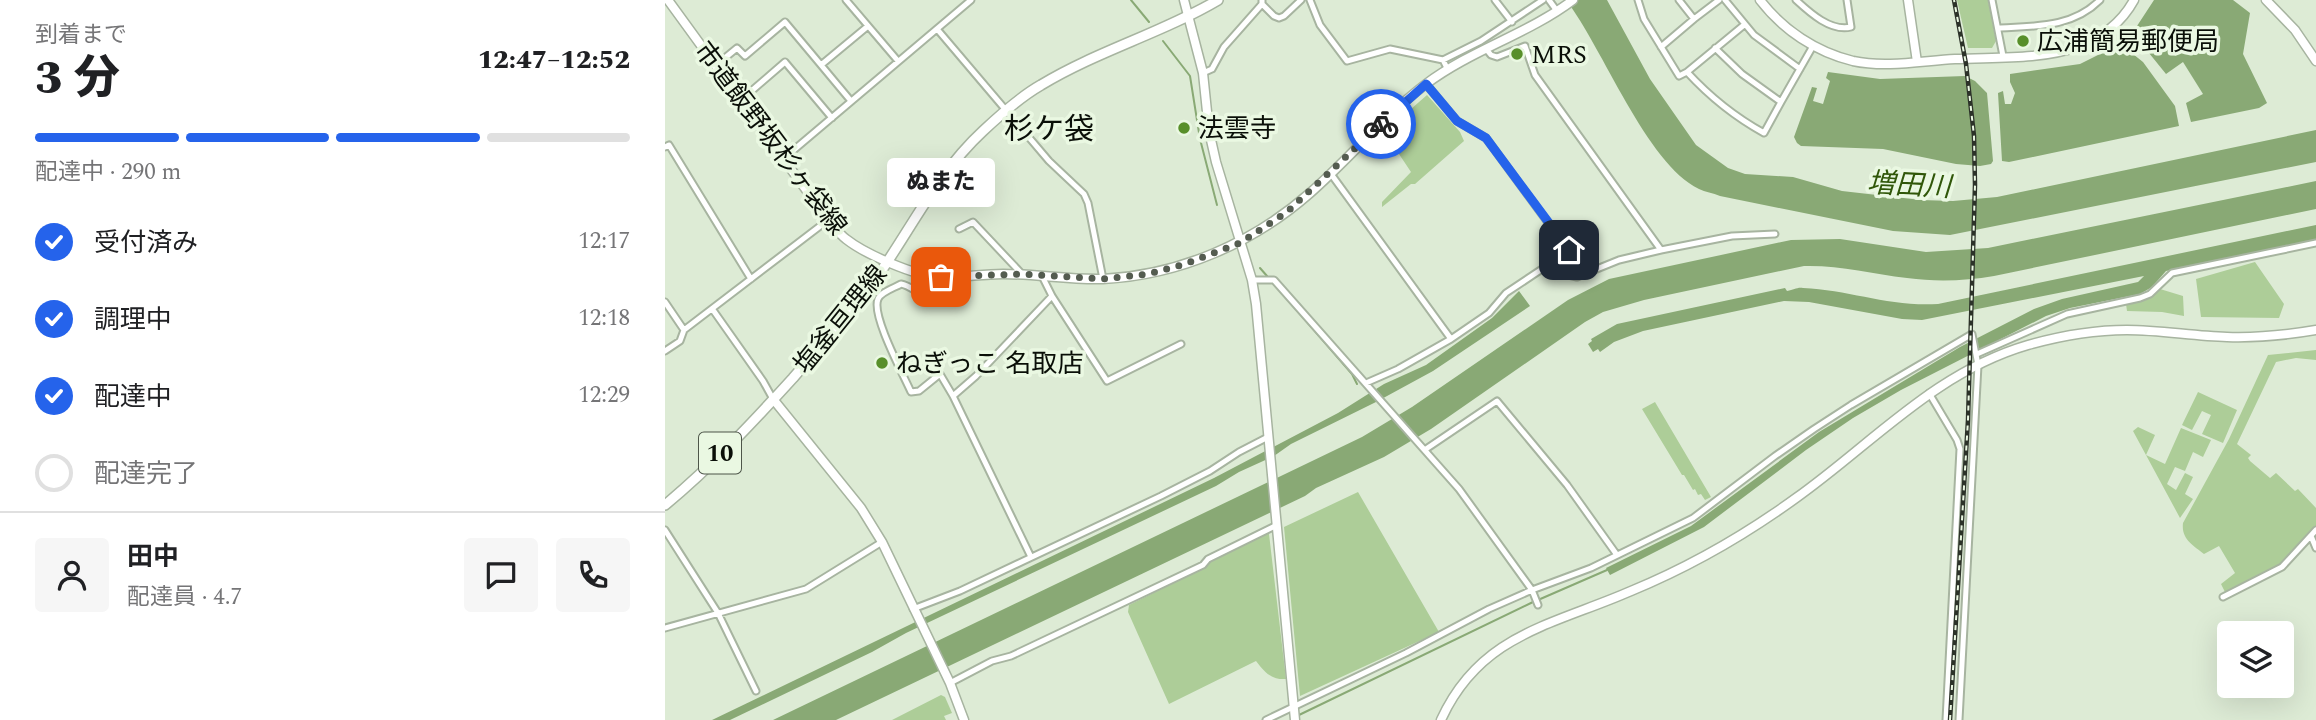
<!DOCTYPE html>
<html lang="ja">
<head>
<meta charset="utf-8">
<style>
	:root { --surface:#fff; --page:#f6f6f6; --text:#202124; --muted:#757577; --line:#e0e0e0; --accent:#2563eb }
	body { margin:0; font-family:Spectral,"Noto Sans JP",serif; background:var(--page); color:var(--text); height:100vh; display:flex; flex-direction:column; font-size:26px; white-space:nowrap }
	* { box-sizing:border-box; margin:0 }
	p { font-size:23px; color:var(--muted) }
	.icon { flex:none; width:38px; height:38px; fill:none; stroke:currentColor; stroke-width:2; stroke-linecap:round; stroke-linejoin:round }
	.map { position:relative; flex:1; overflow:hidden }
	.sheet { display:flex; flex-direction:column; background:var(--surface); width:665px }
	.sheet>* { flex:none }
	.tools { position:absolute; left:1552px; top:621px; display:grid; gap:14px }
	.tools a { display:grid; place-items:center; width:77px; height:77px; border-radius:7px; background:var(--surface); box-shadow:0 7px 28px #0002; font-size:35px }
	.pin { position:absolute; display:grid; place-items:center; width:60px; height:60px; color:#fff; margin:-30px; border-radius:14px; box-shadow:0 4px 10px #0006 }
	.courier { position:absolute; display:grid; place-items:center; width:70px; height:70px; margin:-35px; border:5px solid #2563eb; border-radius:50%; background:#fff; color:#222; box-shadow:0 2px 9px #0007 }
	.bubble { position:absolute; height:49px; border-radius:7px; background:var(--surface); box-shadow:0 7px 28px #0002; font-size:23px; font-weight:800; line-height:49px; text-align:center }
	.head em { font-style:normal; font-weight:800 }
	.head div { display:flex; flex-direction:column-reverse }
	.head { display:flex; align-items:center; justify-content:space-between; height:119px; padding:0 35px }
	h1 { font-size:46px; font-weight:800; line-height:52px }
	.bar { display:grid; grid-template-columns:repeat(4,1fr); gap:10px 7px; align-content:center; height:84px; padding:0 35px }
	.bar i { height:9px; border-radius:5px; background:var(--line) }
	.bar .on { background:var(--accent) }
	.bar p { grid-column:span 4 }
	.line { display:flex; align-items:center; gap:18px; padding:0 35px; border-top:2px solid var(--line) }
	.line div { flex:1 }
	.round { display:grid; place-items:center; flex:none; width:74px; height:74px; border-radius:7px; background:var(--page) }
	ol { padding:0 35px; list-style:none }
	li { display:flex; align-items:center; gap:21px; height:77px }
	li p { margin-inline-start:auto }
	li .icon { padding:7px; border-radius:50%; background:var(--accent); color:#fff; stroke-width:4 }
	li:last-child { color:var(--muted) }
	li i { width:38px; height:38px; border:4px solid var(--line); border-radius:50% }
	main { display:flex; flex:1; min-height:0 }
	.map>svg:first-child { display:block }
</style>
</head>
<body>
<main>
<section class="sheet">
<div class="head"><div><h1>3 分</h1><p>到着まで</p></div><em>12:47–12:52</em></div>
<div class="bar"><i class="on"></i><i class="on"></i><i class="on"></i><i></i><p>配達中 · 290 m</p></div>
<ol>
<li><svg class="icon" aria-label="check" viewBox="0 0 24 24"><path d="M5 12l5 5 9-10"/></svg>受付済み<p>12:17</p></li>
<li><svg class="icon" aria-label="check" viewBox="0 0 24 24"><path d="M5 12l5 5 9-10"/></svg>調理中<p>12:18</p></li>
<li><svg class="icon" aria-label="check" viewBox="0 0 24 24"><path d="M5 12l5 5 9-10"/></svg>配達中<p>12:29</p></li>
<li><i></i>配達完了</li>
</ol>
<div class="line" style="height:126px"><a class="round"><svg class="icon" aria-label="person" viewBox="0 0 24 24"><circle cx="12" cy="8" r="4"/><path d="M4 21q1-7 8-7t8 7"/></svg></a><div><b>田中</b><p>配達員 · 4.7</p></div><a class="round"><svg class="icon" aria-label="chat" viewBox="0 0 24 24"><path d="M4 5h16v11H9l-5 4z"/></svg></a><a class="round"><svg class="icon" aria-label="phone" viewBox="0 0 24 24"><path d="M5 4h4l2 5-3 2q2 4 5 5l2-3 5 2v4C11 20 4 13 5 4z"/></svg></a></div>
</section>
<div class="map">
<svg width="1651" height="720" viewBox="0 0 1651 720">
	<rect width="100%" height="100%" fill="#ddebd5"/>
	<path fill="#adcd98" d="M1292,0H1323L1331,41L1327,48H1303Z
		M762,95L795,132L799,141L750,184H746L717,207V202L746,172L734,154L727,153L713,138Z
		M1590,262L1619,304L1614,318L1536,317L1531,279Z
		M1495,289L1518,296L1519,316L1497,312L1462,311L1461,304L1480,300Z
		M1651,350V360L1631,358L1611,362L1572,444L1586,455L1583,458L1585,461L1605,478L1611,473L1630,491L1633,489L1651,508V528L1617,565L1561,594L1556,584L1570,573L1554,546L1539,554C1528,545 1516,539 1518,523L1564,439L1603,355Z
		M1533,392L1572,410L1558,443L1537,434L1546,415L1537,411L1527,430L1517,425Z
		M990,402L1046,497L1040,500L1036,494L1033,495L1030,489L1028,490L1019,475H1017L977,409Z
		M1473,427L1490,435L1481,455L1500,464L1516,428L1546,440L1538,457L1528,452L1520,471L1510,467L1502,484L1511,490L1520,473L1528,477L1520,494L1528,499L1515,518L1468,431Z
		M693,492L774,632L635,696L619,527Z
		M601,534H604L621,679C607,680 600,673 591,661L504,704L463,612L464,605L539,568L542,563Z
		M276,695L280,697L287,713L279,716L281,720H227Z"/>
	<path fill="#89a975" d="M901,0H942L985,79L1031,145L1063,168L1080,174L1128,177L1177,191L1256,200L1288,201L1332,197L1651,130V162L1285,235L1228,231L1055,196C1048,193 1040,192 1034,189C981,163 938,48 901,0Z
		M1489,0H1568L1585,13L1578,54L1602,103L1594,108L1526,122L1521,103L1538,94L1518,62L1501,74L1484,53L1461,39L1472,26Z
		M1445,49L1463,50L1478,62L1510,106L1514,126L1344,162L1337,161L1333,93L1338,91L1340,104H1346L1350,93L1345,82V74L1415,64Z
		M1163,72L1215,79L1300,76L1310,81L1322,93L1328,161L1326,164L1315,166L1291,164L1218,149L1136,146L1132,143L1129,137L1147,87L1152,88L1148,101L1158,104L1165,81L1161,78Z
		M1651,181V209L1329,276C1300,281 1271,282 1242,278C1207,274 1174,265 1139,266L979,300L938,312L920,322L766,429L719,457L651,488L640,496L171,720H108L697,437L747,407L903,300L944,279L1126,240L1175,239L1261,252L1323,248Z
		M1651,225V240L1501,271L1487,287L1475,294L1405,308L1381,316L1236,390L1188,418L1141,450L1039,527L945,575L941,568L1026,526L1154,432L1295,347L1369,309L1397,299L1473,282L1479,276L1257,320L1237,319L1144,302L1119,301L978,331L949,342L935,352L933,349L928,352L923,344L927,341L926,339L952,324L1120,288L1122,291C1129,290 1132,287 1138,288C1185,290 1224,307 1273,304Z
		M854,291L865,306L768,371L711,402L626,444L609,456L574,472L551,486L241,633L207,652L65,720H47L549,478L673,413L719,384L761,365L827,318Z"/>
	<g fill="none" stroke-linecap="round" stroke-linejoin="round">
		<path stroke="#89a975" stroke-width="2" d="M466,0L484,22
			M498,41L525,76L535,139L552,205
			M595,268L602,276
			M610,285L687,374L692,384
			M873,600L942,570
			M634,715L868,602"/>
		<g stroke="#a7b4a0" stroke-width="9">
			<path id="street" d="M181,0L233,61
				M645,0L655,25L682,61L725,49L778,60L783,70
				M830,0L847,22
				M884,0L892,11
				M973,0L979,19L1014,76L1022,72C1045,97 1070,117 1099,133L1116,102L1077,74L1050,48
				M1014,0L1029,19L1054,0
				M1060,0L1089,35L1135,69
				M1131,0C1145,13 1166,32 1186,27L1182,0
				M1327,0L1338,56
				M597,4L609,16L614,18L619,16L636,0
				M1333,28C1370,26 1407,28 1435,0
				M272,29L384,161L419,194L423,203L438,279
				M996,47L1029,19
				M821,49L826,55L832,57L860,46L870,75L996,250
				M778,60L816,41L878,0
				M156,65L186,101
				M50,66L72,48L80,56L120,22L156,65L203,26
				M1022,72L1079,25
				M538,73L547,69L559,47L597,4V0
				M761,84L792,121L821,138L920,273
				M76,100L120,62L167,118
				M1116,102L1148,46
				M0,147L4,145L86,279
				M118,159L306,0
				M666,174L786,339
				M294,229L308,222L357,274
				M377,276L387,296L442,381L516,344
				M276,277L274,288L265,296C253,295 247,286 236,284C229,288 216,292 213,299C206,315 238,374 246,392L254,391L275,374L288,396L366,557
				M587,280H609L794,489L867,590L873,605
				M0,302L19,330L163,220
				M48,310L98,381L108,399
				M0,351L15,341L19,330
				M1312,354L1402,314L1475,298L1485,294L1507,273L1651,243
				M701,383L733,369L786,339L824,313L841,293L877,269L912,277L954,260L996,250L1067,236L1110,234
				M1264,393L1292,440L1295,449L1281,720
				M288,396L311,376L387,296
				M761,449L832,401L902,485L952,555
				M0,530L53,613L91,691
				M1646,536L1651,548
				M1558,597L1617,567L1651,530
				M248,609L295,591L496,496L545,471L574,452L603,437
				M0,628L141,589L217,542
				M285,683L327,661L346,656L538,565L543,559L612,525
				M601,720L741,653L824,609L867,590L926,568L1028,518L1110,456L1149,429L1186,405L1307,334L1313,365L1294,720"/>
		</g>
		<g stroke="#a7b4a0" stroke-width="11">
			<path id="secondary" d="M3,0L163,220C169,226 174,234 181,239C200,254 250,276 274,277C295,278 316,274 338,274C371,274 405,280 438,279C515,275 588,243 645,193C685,158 719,116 761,84C806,50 863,34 908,0
				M519,0L538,73L544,131L551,162L587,280L591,304L630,720
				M1095,0C1118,30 1151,52 1188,61C1221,68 1256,61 1290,59C1329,57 1375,60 1412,47C1436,38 1457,22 1469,0
				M1243,0L1252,62
				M1601,0L1630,30L1651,61
				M108,399L196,508L217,542L285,683L299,720
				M776,720C815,634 888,625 966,591C1024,567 1080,535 1131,498C1207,444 1270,372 1363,345C1395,336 1429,330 1462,330C1495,330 1528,336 1562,337C1592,338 1622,335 1651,330"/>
		</g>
		<g stroke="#a7b4a0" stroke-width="12">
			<path id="primary" d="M0,505C46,467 88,422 128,378C151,351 176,326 197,298C239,244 267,178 318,131C336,114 355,97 376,85C432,51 497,33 553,0"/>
		</g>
		<use href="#street" stroke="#fff" stroke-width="5"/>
		<use href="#secondary" stroke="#fff" stroke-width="8"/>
		<use href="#primary" stroke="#fff" stroke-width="9"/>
		<g stroke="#2c3229" stroke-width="4.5">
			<path id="rail" d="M1285,720L1303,420L1310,185L1309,136L1301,64L1289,0"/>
		</g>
		<use href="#rail" stroke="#eaf8e2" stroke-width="2" stroke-dasharray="5" stroke-linecap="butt"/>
	</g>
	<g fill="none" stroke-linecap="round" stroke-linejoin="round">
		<path stroke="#545c50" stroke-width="7" stroke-dasharray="0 12.6" d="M276,277L356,274L438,279L483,274L520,264L575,243L622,212L716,124"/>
		<path stroke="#2563eb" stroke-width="9" d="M716,124L761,84L792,121L821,138L904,250"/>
	</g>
	<g fill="#588f2a" stroke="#eaf8e2" stroke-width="2.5">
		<circle cx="1358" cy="41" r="7"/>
		<circle cx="852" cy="54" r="7"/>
		<circle cx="519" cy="128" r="7"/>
		<circle cx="217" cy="363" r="7"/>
	</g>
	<g text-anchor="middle" stroke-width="7" stroke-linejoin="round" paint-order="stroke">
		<rect fill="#eaf8e2" stroke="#4d5549" stroke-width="2" x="34" y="432.5" width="42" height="41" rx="5"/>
		<g font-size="24" font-weight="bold" fill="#0a0f08">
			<text x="55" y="461">10</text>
		</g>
		<g font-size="26" fill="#0a0f08" stroke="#eaf8e2" text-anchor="start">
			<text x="1372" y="50">広浦簡易郵便局</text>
			<text x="866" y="63">MRS</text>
			<text x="533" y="137">法雲寺</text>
			<text x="231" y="372">ねぎっこ 名取店</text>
		</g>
		<g font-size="26" fill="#0a0f08" stroke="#eaf8e2">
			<text transform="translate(106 138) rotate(53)" y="9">市道飯野坂杉ヶ袋線</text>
			<text transform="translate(175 319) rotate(-51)" y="9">塩釜亘理線</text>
		</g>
		<g font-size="28" font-style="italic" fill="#305709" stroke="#eaf8e2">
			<text transform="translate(1244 184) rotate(3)" y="10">増田川</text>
		</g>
		<g font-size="30" fill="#0a0f08" stroke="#eaf8e2">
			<text x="384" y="139">杉ケ袋</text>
		</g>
	</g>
</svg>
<div class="tools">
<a><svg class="icon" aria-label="layers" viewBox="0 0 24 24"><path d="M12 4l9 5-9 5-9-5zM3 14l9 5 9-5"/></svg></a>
</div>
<div class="pin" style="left:276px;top:277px;background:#ea580c"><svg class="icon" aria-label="bag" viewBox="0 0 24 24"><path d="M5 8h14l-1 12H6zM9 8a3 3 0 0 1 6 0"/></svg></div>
<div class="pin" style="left:904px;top:250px;background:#1f2937"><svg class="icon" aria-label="home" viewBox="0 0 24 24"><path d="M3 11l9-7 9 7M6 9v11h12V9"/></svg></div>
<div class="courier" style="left:716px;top:124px"><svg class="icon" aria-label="bike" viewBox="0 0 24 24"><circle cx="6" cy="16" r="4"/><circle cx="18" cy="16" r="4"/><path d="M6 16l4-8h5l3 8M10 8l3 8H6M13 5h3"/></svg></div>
<div class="bubble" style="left:222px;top:158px;width:108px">ぬまた</div>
</div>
</main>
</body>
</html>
